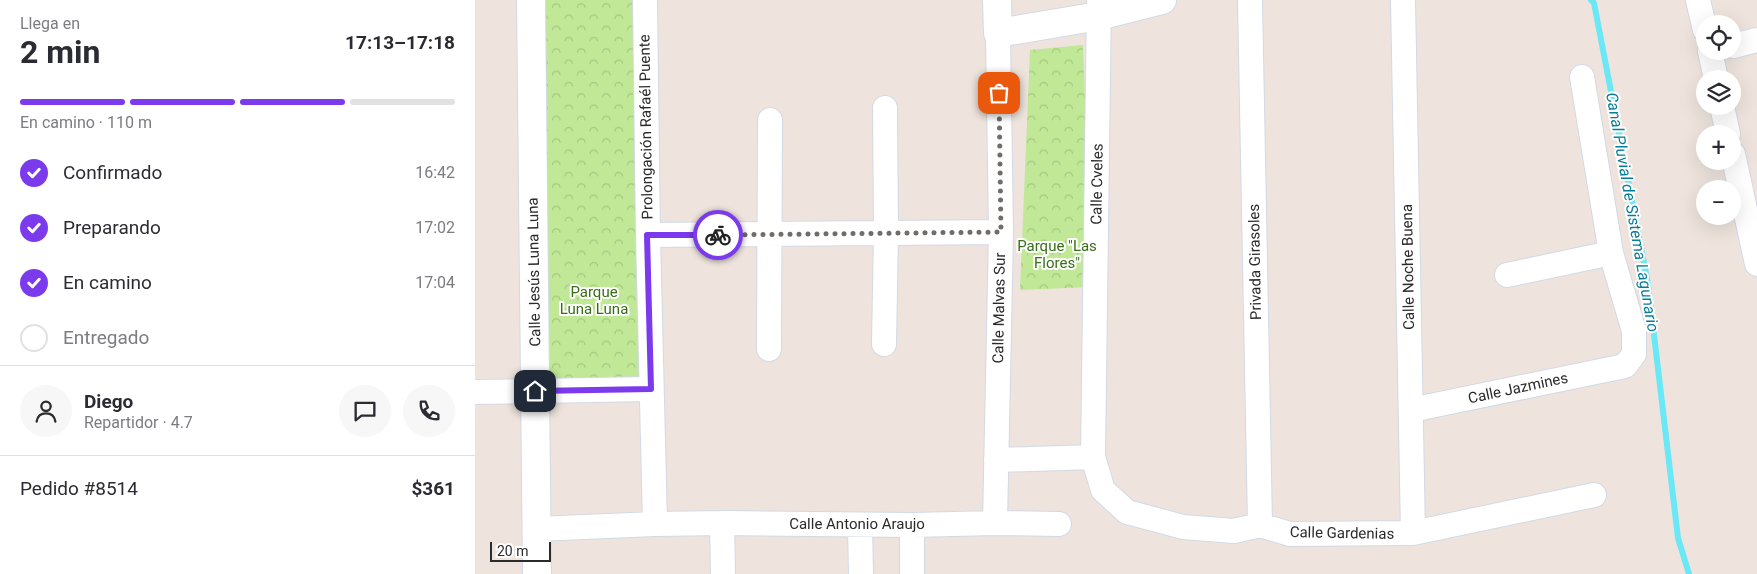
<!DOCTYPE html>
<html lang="es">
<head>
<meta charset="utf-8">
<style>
	:root { --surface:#fff; --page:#f7f7f7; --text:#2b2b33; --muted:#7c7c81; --line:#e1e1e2; --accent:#7c3aed }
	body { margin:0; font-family:Roboto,sans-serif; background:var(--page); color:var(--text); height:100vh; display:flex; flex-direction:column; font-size:19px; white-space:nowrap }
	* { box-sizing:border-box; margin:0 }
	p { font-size:16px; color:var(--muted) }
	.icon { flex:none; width:28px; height:28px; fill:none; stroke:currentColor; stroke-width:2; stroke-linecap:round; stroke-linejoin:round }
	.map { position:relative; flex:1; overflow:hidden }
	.side { display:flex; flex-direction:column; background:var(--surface); width:475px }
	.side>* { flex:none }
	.controls { position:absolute; left:1221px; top:15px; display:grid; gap:10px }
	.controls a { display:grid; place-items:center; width:45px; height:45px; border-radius:50%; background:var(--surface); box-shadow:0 5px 20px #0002; font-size:25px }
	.scale { position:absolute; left:15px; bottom:12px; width:61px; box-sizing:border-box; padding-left:5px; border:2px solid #2b2b2b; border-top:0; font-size:14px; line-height:18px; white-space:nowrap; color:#2b2b2b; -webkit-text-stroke:4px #fff; paint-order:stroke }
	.pin { position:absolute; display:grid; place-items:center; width:42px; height:42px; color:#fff; margin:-21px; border-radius:10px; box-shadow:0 2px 8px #0006 }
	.courier { position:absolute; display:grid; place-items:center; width:50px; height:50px; margin:-25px; border:4px solid #7c3aed; border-radius:50%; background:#fff; color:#222; box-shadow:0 1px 6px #0007 }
	.overview em { font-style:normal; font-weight:700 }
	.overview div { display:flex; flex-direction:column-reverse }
	.overview { display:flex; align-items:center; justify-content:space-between; height:85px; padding:0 20px }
	h1 { font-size:32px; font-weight:700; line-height:38px }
	.bar { display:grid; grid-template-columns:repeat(4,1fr); gap:8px 5px; align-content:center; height:60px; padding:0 20px }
	.bar i { height:6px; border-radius:4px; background:var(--line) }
	.bar .current { background:var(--accent) }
	.bar p { grid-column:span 4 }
	.line { display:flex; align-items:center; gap:12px; padding:0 20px; border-top:1px solid var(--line) }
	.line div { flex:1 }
	.round { display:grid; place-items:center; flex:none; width:52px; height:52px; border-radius:26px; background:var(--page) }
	ol { padding:0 20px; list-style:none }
	li { display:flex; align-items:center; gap:15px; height:55px }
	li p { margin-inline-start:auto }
	li .icon { padding:5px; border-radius:50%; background:var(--accent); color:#fff; stroke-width:4 }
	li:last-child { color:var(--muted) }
	li i { width:28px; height:28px; border:2px solid var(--line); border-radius:50% }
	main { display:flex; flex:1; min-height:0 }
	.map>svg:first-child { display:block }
</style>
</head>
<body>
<main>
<section class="side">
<div class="overview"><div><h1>2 min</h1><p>Llega en</p></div><em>17:13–17:18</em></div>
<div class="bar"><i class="current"></i><i class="current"></i><i class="current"></i><i></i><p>En camino · 110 m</p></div>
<ol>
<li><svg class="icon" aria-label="check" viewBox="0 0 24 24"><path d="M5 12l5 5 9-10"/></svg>Confirmado<p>16:42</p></li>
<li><svg class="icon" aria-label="check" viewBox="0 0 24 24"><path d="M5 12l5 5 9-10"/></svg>Preparando<p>17:02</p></li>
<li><svg class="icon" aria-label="check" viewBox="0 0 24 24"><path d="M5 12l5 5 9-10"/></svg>En camino<p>17:04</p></li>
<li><i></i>Entregado</li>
</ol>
<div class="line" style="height:90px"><a class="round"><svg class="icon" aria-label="person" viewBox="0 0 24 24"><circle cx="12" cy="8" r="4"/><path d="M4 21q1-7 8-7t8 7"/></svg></a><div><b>Diego</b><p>Repartidor · 4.7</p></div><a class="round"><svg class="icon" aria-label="chat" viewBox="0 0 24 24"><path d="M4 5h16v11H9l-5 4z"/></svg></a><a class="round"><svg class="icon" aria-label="phone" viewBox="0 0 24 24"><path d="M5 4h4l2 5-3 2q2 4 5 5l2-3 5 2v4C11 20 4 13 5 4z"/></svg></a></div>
<div class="line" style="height:65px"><div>Pedido #8514</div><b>$361</b></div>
</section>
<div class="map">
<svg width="1282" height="574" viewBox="0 0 1282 574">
	<defs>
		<pattern id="park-crowns" width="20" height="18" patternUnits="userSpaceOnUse" patternTransform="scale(1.25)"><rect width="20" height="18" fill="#c0e896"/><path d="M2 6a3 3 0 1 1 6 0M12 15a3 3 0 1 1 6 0" fill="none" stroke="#a5c781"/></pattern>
	</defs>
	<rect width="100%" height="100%" fill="#eee4dd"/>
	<path fill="url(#park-crowns)" d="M67,0H158L166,378L75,380Z
		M608,45L617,287L545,290L555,50Z"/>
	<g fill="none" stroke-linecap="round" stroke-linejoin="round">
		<path stroke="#6ae8f6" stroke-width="6" d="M1116,0L1119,3L1173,284L1203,538L1214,574"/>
		<g stroke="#d2d9e5" stroke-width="26">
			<path id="minor" d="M170,0L173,235L180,524
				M624,0L618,457L628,490L652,512L708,527L759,531L785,525L815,534L938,533L1119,495
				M775,0L785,525
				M928,0L938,533
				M1223,0L1230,30
				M1258,46L1282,40
				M1235,51L1241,79
				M1247,106L1253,134
				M1258,154L1282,264
				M173,235L526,232
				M1032,275L1136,253
				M409,344L411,233L410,108
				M294,349L295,120
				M0,392L176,389
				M936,410L1150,366L1159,354V331L1136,253L1107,77
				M521,460L618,457
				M247,523L248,574
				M520,523L526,232L523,33
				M385,525L386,574
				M62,529L180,524L247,523L437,525L520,523L584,524
				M437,574V525"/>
		</g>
		<g stroke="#d2d9e5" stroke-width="30">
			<path id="tertiary" d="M56,0L62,574
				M522,0L523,33L624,16L687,0"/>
		</g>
		<use href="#minor" stroke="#fff" stroke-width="24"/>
		<use href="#tertiary" stroke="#fff" stroke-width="28"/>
	</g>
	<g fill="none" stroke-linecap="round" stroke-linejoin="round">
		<path stroke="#6f6c69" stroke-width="5" stroke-dasharray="0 9" d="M243,235L526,232L524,93"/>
		<path stroke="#7c3aed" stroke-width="6" d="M60,391L176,389L172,235H243"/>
	</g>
	<g text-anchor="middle" stroke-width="4" stroke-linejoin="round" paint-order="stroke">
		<g font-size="15" fill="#2b2b2b" stroke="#fff">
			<text transform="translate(171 127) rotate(-91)" y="5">Prolongación Rafaél Puente</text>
			<text transform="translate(622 184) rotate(-89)" y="5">Calle Cveles</text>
			<text transform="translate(780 262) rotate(-91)" y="5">Privada Girasoles</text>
			<text transform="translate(933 267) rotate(-91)" y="5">Calle Noche Buena</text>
			<text transform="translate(59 272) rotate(-91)" y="5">Calle Jesús Luna Luna</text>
			<text transform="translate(524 308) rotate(-89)" y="5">Calle Malvas Sur</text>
			<text transform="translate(1043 388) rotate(-12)" y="5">Calle Jazmines</text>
			<text x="382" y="529">Calle Antonio Araujo</text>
			<text transform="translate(867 533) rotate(1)" y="5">Calle Gardenias</text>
		</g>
		<g font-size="15" fill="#376e16" stroke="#fff">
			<text x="582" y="251">Parque "Las<tspan x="582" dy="17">Flores"</tspan></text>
			<text x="119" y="297">Parque<tspan x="119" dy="17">Luna Luna</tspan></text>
		</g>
		<g font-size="16" font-style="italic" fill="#067e97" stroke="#fff">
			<text transform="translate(1158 212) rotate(80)" y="6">Canal Pluvial de Sistema Lagunario</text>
		</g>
	</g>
</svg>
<div class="controls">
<a><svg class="icon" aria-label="locate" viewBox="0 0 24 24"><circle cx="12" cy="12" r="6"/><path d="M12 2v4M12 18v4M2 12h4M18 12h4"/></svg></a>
<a><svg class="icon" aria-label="layers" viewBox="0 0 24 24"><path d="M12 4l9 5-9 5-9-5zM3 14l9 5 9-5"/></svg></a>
<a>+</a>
<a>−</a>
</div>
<div class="scale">20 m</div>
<div class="pin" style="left:524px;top:93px;background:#ea580c"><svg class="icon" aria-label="bag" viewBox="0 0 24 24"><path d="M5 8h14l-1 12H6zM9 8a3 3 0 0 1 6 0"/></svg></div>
<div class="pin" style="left:60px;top:391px;background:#1f2937"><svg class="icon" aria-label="home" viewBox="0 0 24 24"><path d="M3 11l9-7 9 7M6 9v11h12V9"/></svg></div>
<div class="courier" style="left:243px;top:235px"><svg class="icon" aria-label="bike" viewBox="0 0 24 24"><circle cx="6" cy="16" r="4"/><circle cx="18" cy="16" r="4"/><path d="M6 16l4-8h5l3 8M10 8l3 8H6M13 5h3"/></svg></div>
</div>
</main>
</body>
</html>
